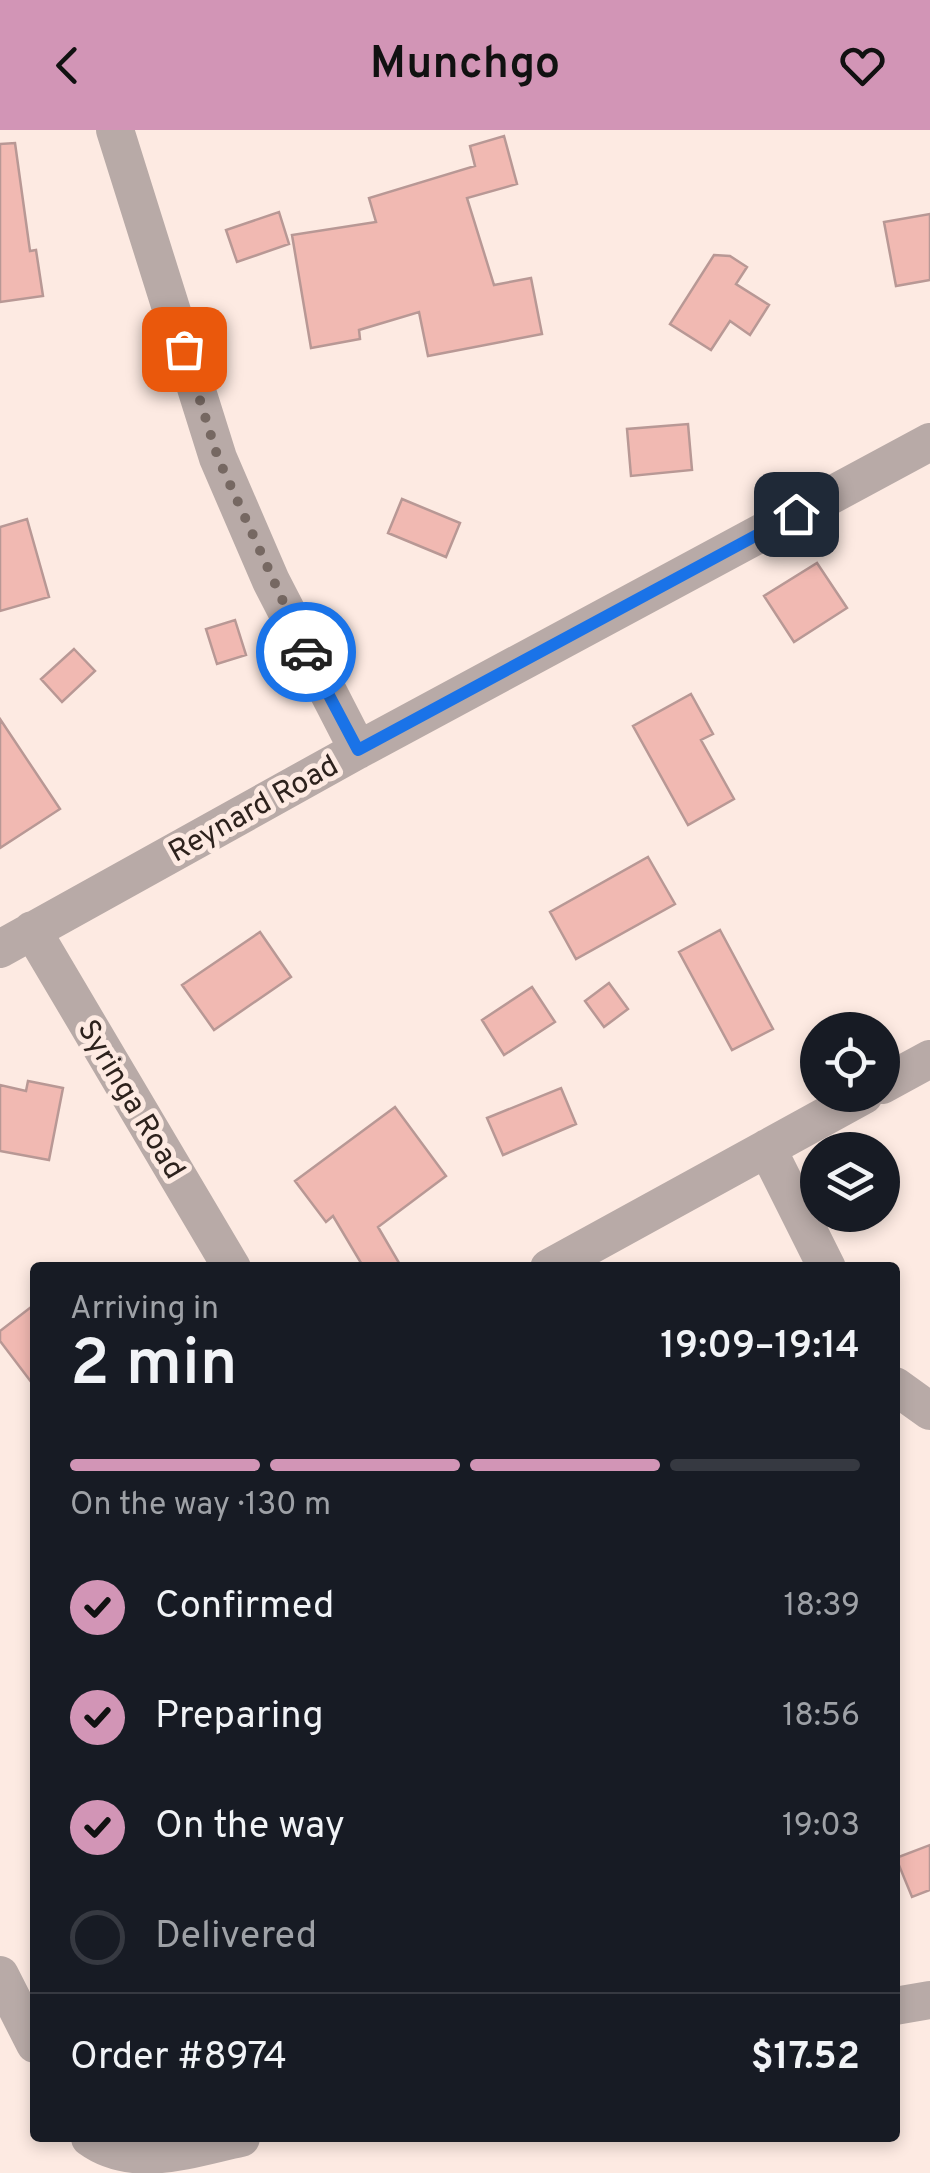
<!DOCTYPE html>
<html lang="en">
<head>
<meta charset="utf-8">
<style>
	:root { --surface:#171b24; --page:#242831; --text:#f1f3f6; --muted:#9ea1a6; --line:#363941; --accent:#d295b6 }
	body { margin:0; font-family:Overpass,sans-serif; background:var(--page); color:var(--text); height:100vh; display:flex; flex-direction:column; font-size:38px; white-space:nowrap }
	* { box-sizing:border-box; margin:0 }
	p { font-size:32px; color:var(--muted) }
	.icon { flex:none; width:55px; height:55px; fill:none; stroke:currentColor; stroke-width:2; stroke-linecap:round; stroke-linejoin:round }
	.map { position:relative; flex:1; overflow:hidden }
	.drawer { position:absolute; left:30px; top:1132px; width:870px; height:880px; display:flex; flex-direction:column; background:var(--surface); border-radius:10px; box-shadow:0 5px 15px #0003 }
	.drawer>* { flex:none }
	.fabs { position:absolute; left:800px; top:882px; display:grid; gap:20px }
	.fabs a { display:grid; place-items:center; width:100px; height:100px; border-radius:50%; background:var(--surface); box-shadow:0 5px 15px #0003; font-size:50px }
	.pin { position:absolute; display:grid; place-items:center; width:85px; height:85px; color:#fff; margin:-42px; border-radius:20px; box-shadow:0 5px 15px #0006 }
	.courier { position:absolute; display:grid; place-items:center; width:100px; height:100px; margin:-50px; border:8px solid #1a73e8; border-radius:50%; background:#fff; color:#222; box-shadow:0 2px 12px #0007 }
	.summary em { font-style:normal; font-weight:600 }
	.summary div { display:flex; flex-direction:column-reverse }
	.summary { display:flex; align-items:center; justify-content:space-between; height:170px; padding:0 40px }
	h1 { font-size:65px; font-weight:600; line-height:75px }
	.bar { display:grid; grid-template-columns:repeat(4,1fr); gap:15px 10px; align-content:center; height:120px; padding:0 40px }
	.bar i { height:12px; border-radius:8px; background:var(--line) }
	.bar .active { background:var(--accent) }
	.bar p { grid-column:span 4 }
	.line { display:flex; align-items:center; gap:25px; padding:0 40px; border-top:2px solid var(--line) }
	.line div { flex:1 }
	ol { padding:0 40px; list-style:none }
	li { display:flex; align-items:center; gap:30px; height:110px }
	li p { margin-inline-start:auto }
	li .icon { padding:10px; border-radius:50%; background:var(--accent); color:#111; stroke-width:4 }
	li:last-child { color:var(--muted) }
	li i { width:55px; height:55px; border:5px solid var(--line); border-radius:50% }
	header { display:flex; justify-content:space-between; align-items:center; height:130px; padding:0 40px; background:var(--accent); color:#111; font-size:45px; font-weight:600 }
	.map>svg:first-child { display:block }
</style>
</head>
<body>
<header><svg class="icon" aria-label="back" viewBox="0 0 24 24"><path d="M15 5l-7 7 7 7"/></svg>Munchgo<svg class="icon" aria-label="heart" viewBox="0 0 24 24"><path d="M12 20l-8-8c-3-5 5-10 8-4 3-6 11-1 8 4z"/></svg></header>
<div class="map">
<svg width="930" height="2043" viewBox="0 0 930 2043">
	<rect width="100%" height="100%" fill="#fdeae2"/>
	<path fill="#f1b9b2" stroke="#b89895" stroke-width="2.5" d="M504,6L517,54L467,68L494,155L531,148L542,204L428,226L419,182L359,200L360,209L311,218L292,105L376,92L369,68L475,36L470,16Z
		M15,13L30,121L36,120L43,166L0,172V14Z
		M279,82L289,114L237,132L226,100Z
		M930,84V150L896,156L884,92Z
		M714,125L730,126L747,137L736,154L769,175L750,205L730,191L711,220L670,194Z
		M688,294L692,340L631,346L627,299Z
		M402,369L460,393L446,427L388,403Z
		M27,389L49,467L0,481V397Z
		M817,433L847,478L794,512L764,466Z
		M235,490L246,525L217,534L206,499Z
		M74,519L95,541L62,572L41,549Z
		M691,564L713,604L701,610L734,669L688,695L633,596Z
		M0,589L60,679L0,718Z
		M648,727L675,774L576,829L550,782Z
		M720,800L773,899L732,920L679,822Z
		M260,802L291,847L214,900L182,855Z
		M609,853L628,879L604,897L585,871Z
		M532,857L555,892L504,925L482,890Z
		M28,951L63,958L49,1030L0,1021V955L26,961Z
		M561,958L576,994L503,1025L487,988Z
		M395,977L446,1046L378,1097L402,1138H364L333,1086L326,1092L295,1051Z
		M35,1174V1257L0,1211V1201Z
		M930,1715V1760L912,1767L896,1728Z"/>
	<g fill="none" stroke-linecap="round" stroke-linejoin="round">
		<path stroke="#b8aaa7" stroke-width="38" d="M115,0L218,328L271,451L358,620
			M32,800L232,1138
			M0,819L358,620L930,312
			M882,955L930,929
			M767,1018L827,1138
			M549,1138L864,965
			M895,1256L930,1281
			M0,1845L35,1914
			M895,1876L930,1870
			M90,2008C134,2040 193,2018 241,2008"/>
	</g>
	<g fill="none" stroke-linecap="round" stroke-linejoin="round">
		<path stroke="#766862" stroke-width="10" stroke-dasharray="0 18" d="M184,219L218,328L306,522"/>
		<path stroke="#1a73e8" stroke-width="12" d="M306,522L358,620L796,384"/>
	</g>
	<g text-anchor="middle" stroke-width="10" stroke-linejoin="round" paint-order="stroke">
		<g font-size="30" fill="#2d221d" stroke="#fdeae2">
			<text transform="translate(253 678) rotate(-29)" y="10">Reynard Road</text>
			<text transform="translate(132 969) rotate(59)" y="10">Syringa Road</text>
		</g>
	</g>
</svg>
<div class="fabs">
<a><svg class="icon" aria-label="locate" viewBox="0 0 24 24"><circle cx="12" cy="12" r="6"/><path d="M12 2v4M12 18v4M2 12h4M18 12h4"/></svg></a>
<a><svg class="icon" aria-label="layers" viewBox="0 0 24 24"><path d="M12 4l9 5-9 5-9-5zM3 14l9 5 9-5"/></svg></a>
</div>
<div class="pin" style="left:184px;top:219px;background:#ea580c"><svg class="icon" aria-label="bag" viewBox="0 0 24 24"><path d="M5 8h14l-1 12H6zM9 8a3 3 0 0 1 6 0"/></svg></div>
<div class="pin" style="left:796px;top:384px;background:#1f2937"><svg class="icon" aria-label="home" viewBox="0 0 24 24"><path d="M3 11l9-7 9 7M6 9v11h12V9"/></svg></div>
<div class="courier" style="left:306px;top:522px"><svg class="icon" aria-label="car" viewBox="0 0 24 24"><path d="M5 17H2v-5l4-1 3-4h7l3 4 3 1v5h-3M9 17h6M6 11h13"/><circle cx="7" cy="17" r="2"/><circle cx="17" cy="17" r="2"/></svg></div>
<section class="drawer">
<div class="summary"><div><h1>2 min</h1><p>Arriving in</p></div><em>19:09–19:14</em></div>
<div class="bar"><i class="active"></i><i class="active"></i><i class="active"></i><i></i><p>On the way · 130 m</p></div>
<ol>
<li><svg class="icon" aria-label="check" viewBox="0 0 24 24"><path d="M5 12l5 5 9-10"/></svg>Confirmed<p>18:39</p></li>
<li><svg class="icon" aria-label="check" viewBox="0 0 24 24"><path d="M5 12l5 5 9-10"/></svg>Preparing<p>18:56</p></li>
<li><svg class="icon" aria-label="check" viewBox="0 0 24 24"><path d="M5 12l5 5 9-10"/></svg>On the way<p>19:03</p></li>
<li><i></i>Delivered</li>
</ol>
<div class="line" style="height:130px"><div>Order #8974</div><b>$17.52</b></div>
</section>
</div>
</body>
</html>
